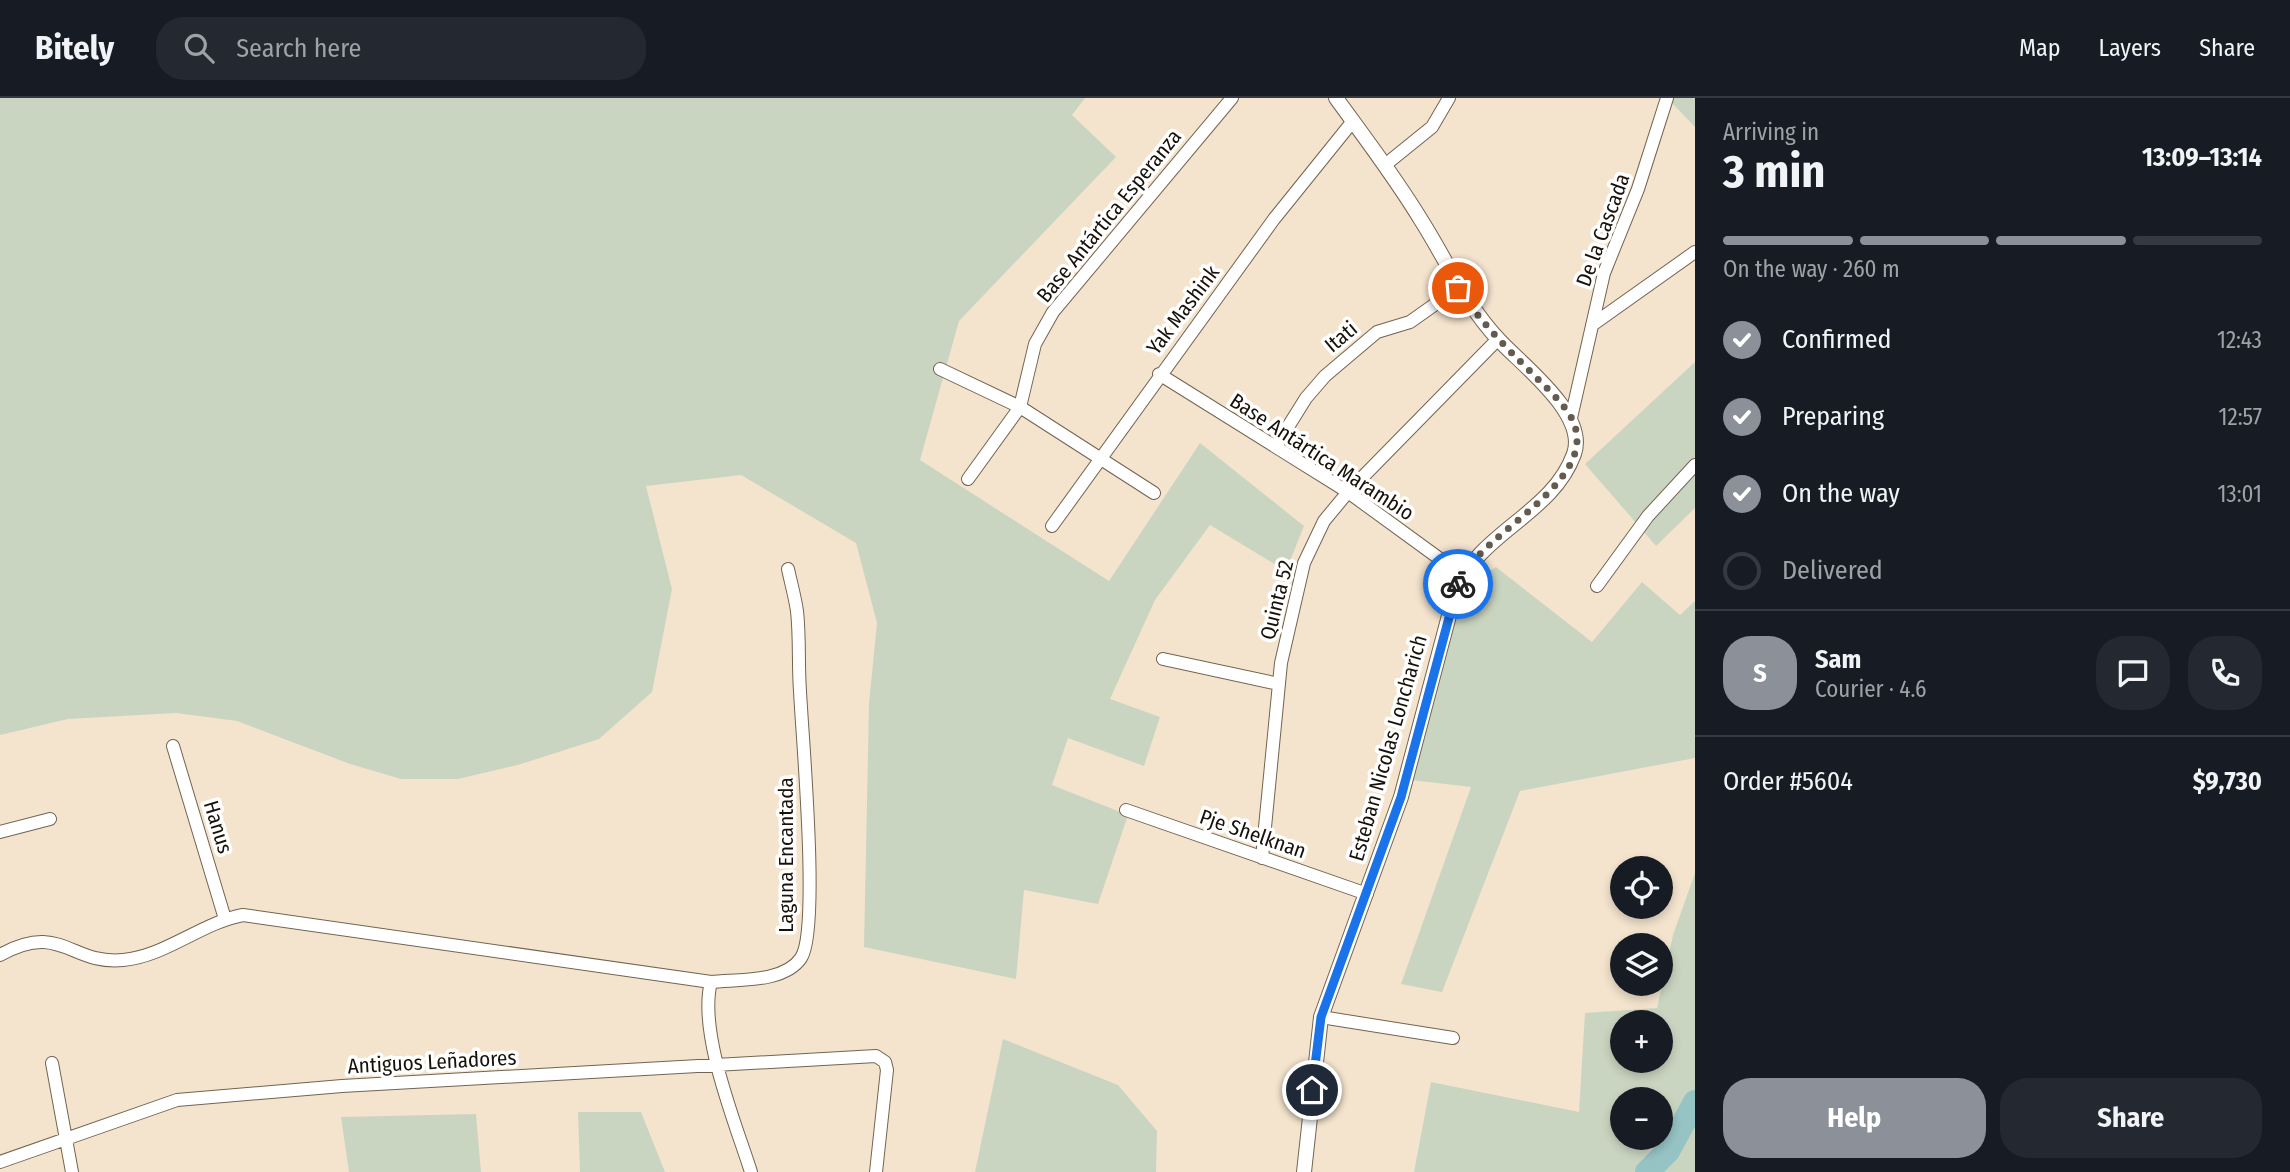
<!DOCTYPE html>
<html lang="en">
<head>
<meta charset="utf-8">
<style>
	:root { --surface:#171b24; --page:#242831; --text:#f1f3f6; --muted:#9ea1a6; --line:#363941; --accent:#8c9099 }
	body { margin:0; font-family:"Fira Sans Condensed",sans-serif; background:var(--page); color:var(--text); height:100vh; display:flex; flex-direction:column; font-size:26px; white-space:nowrap }
	* { box-sizing:border-box; margin:0 }
	p { font-size:23px; color:var(--muted) }
	.icon { flex:none; width:38px; height:38px; fill:none; stroke:currentColor; stroke-width:2; stroke-linecap:round; stroke-linejoin:round }
	.map { position:relative; flex:1; overflow:hidden }
	.sheet { display:flex; flex-direction:column; background:var(--surface); width:595px }
	.sheet>* { flex:none }
	.buttons { position:absolute; left:1610px; top:758px; display:grid; gap:14px }
	.buttons a { display:grid; place-items:center; width:63px; height:63px; border-radius:50%; background:var(--surface); box-shadow:0 4px 10px #0003; font-size:35px }
	.pin { position:absolute; display:grid; place-items:center; width:60px; height:60px; color:#fff; margin:-30px; border:4px solid #fff; border-radius:50%; box-shadow:0 2px 7px #0007 }
	.courier { position:absolute; display:grid; place-items:center; width:70px; height:70px; margin:-35px; border:5px solid #1a73e8; border-radius:50%; background:#fff; color:#222; box-shadow:0 2px 9px #0007 }
	.overview em { font-style:normal; font-weight:700 }
	.overview div { display:flex; flex-direction:column-reverse }
	.overview { display:flex; align-items:center; justify-content:space-between; height:119px; padding:0 28px }
	h1 { font-size:46px; font-weight:700; line-height:52px }
	.bar { display:grid; grid-template-columns:repeat(4,1fr); gap:10px 7px; align-content:center; height:84px; padding:0 28px }
	.bar i { height:9px; border-radius:5px; background:var(--line) }
	.bar .on { background:var(--accent) }
	.bar p { grid-column:span 4 }
	.line { display:flex; align-items:center; gap:18px; padding:0 28px; border-top:2px solid var(--line) }
	.line div { flex:1 }
	.round { display:grid; place-items:center; flex:none; width:74px; height:74px; border-radius:28px; background:var(--page) }
	ol { padding:0 28px; list-style:none }
	li { display:flex; align-items:center; gap:21px; height:77px }
	li p { margin-inline-start:auto }
	li .icon { padding:7px; border-radius:50%; background:var(--accent); color:#fff; stroke-width:4 }
	li:last-child { color:var(--muted) }
	li i { width:38px; height:38px; border:4px solid var(--line); border-radius:50% }
	.primary-button { display:flex; gap:14px; margin-top:auto; padding:14px 28px }
	.primary-button a { flex:1; height:80px; border-radius:28px; background:var(--accent); color:#fff; font-size:28px; font-weight:700; line-height:80px; text-align:center }
	.primary-button a+a { background:var(--page); color:var(--text) }
	header { display:flex; align-items:center; gap:42px; box-sizing:border-box; height:98px; padding:0 35px; background:var(--surface); border-bottom:2px solid var(--line) }
	header strong { font-size:33px }
	nav { display:flex; gap:38px; margin-inline-start:auto; font-size:24px }
	.search { width:490px; height:63px; background:var(--page); display:flex; align-items:center; gap:18px; box-sizing:border-box; padding:0 24px; border-radius:28px; color:var(--muted); font-size:26px }
	main { display:flex; flex:1; min-height:0 }
	.map>svg:first-child { display:block }
</style>
</head>
<body>
<header>
<strong>Bitely</strong>
<div class="search"><svg class="icon" aria-label="search" viewBox="0 0 24 24"><circle cx="10" cy="10" r="6"/><path d="M15 15l6 6"/></svg>Search here</div>
<nav><a>Map</a><a>Layers</a><a>Share</a></nav>
</header>
<main>
<div class="map">
<svg width="1695" height="1074" viewBox="0 0 1695 1074">
	<rect width="100%" height="100%" fill="#f4e4ce"/>
	<path fill="#cad5c1" fill-rule="evenodd" d="M0,0H1085L1072,17L1116,59L959,223L920,362L1109,483L1200,345L1304,428L1286,473L1210,427L1155,502L1110,601L1160,619L1144,668L1068,640L1052,687L1128,717L1098,806L1024,792L1016,881L864,849L869,605L877,525L856,445L741,377L646,388L672,491L652,594L599,641L518,667L458,681H401L350,666L237,623L176,615L68,621L0,637Z
		M1667,0H1695V29Z
		M1695,264V410L1656,448L1585,366Z
		M1496,469L1592,544L1642,484L1680,517L1695,503V660L1520,693L1442,894L1401,886L1471,689L1411,682L1462,493Z
		M1695,775V1074H1414L1431,984L1579,1014L1585,915L1657,910L1673,837ZM1661,924V962H1622V924ZM1661,1001V1040H1622V1001Z
		M1003,941L1118,987L1157,1033L1156,1074H975Z
		M578,1014H641L665,1074H580Z
		M476,1016L481,1074H349L341,1019Z"/>
	<g fill="none" stroke-linecap="round" stroke-linejoin="round">
		<path stroke="#96c3c4" stroke-width="24" d="M1647,1074L1668,1053L1695,1004"/>
		<g stroke="#726451" stroke-width="14">
			<path id="minor" d="M1385,67L1432,29L1449,0
				M1592,227L1695,154
				M940,271L1020,309L1154,395
				M1159,276L1348,394L1462,477
				M1571,320L1604,175L1638,91L1667,0
				M1276,348L1306,300L1325,278L1377,234L1410,224L1458,190
				M968,381L1020,309L1035,246L1053,214L1232,0
				M1052,428L1274,121L1353,23
				M1597,488L1648,418L1695,367
				M1163,561L1279,586
				M173,648L225,821
				M1126,712L1367,796
				M0,734L50,721
				M1262,760L1281,565L1304,465L1324,423L1348,394L1498,241
				M0,857C61,823 70,867 123,862C166,858 201,825 243,817L711,884
				M1321,919L1453,940
				M52,965L72,1074
				M0,1064L177,1002L342,988L876,958L885,964L887,972L876,1074
				M751,1074C735,1024 698,934 711,884C738,881 784,885 801,860C820,832 802,637 800,593C798,567 800,540 797,513C795,499 791,485 788,471"/>
		</g>
		<g stroke="#726451" stroke-width="16">
			<path id="tertiary" d="M1304,1074L1321,919L1401,699L1455,495C1478,434 1552,417 1574,356C1588,316 1523,268 1499,242C1465,206 1447,163 1421,122C1395,79 1365,40 1336,0"/>
		</g>
		<use href="#minor" stroke="#fff" stroke-width="12"/>
		<use href="#tertiary" stroke="#fff" stroke-width="14"/>
	</g>
	<g fill="none" stroke-linecap="round" stroke-linejoin="round">
		<path stroke="#645b4e" stroke-width="7" stroke-dasharray="0 12.6" d="M1458,486C1478,435 1606,383 1571,319C1561,302 1542,286 1528,271C1502,246 1478,220 1458,190"/>
		<path stroke="#1a73e8" stroke-width="9" d="M1312,992L1321,919L1401,699L1458,486"/>
	</g>
	<g text-anchor="middle" stroke-width="7" stroke-linejoin="round" paint-order="stroke">
		<g font-size="21" fill="#161109" stroke="#fff">
			<text transform="translate(1109 118) rotate(-51)" y="7">Base Antártica Esperanza</text>
			<text transform="translate(1603 132) rotate(-70)" y="7">De la Cascada</text>
			<text transform="translate(1183 212) rotate(-53)" y="7">Yak Mashink</text>
			<text transform="translate(1341 239) rotate(-40)" y="7">Itati</text>
			<text transform="translate(1322 359) rotate(33)" y="7">Base Antártica Marambio</text>
			<text transform="translate(1277 502) rotate(-76)" y="7">Quinta 52</text>
			<text transform="translate(1388 650) rotate(-74)" y="7">Esteban Nicolas Loncharich</text>
			<text transform="translate(218 729) rotate(73)" y="7">Hanus</text>
			<text transform="translate(1253 736) rotate(19)" y="7">Pje Shelknan</text>
			<text transform="translate(786 757) rotate(-90)" y="7">Laguna Encantada</text>
			<text transform="translate(432 964) rotate(-3)" y="7">Antiguos Leñadores</text>
		</g>
	</g>
</svg>
<div class="buttons">
<a><svg class="icon" aria-label="locate" viewBox="0 0 24 24"><circle cx="12" cy="12" r="6"/><path d="M12 2v4M12 18v4M2 12h4M18 12h4"/></svg></a>
<a><svg class="icon" aria-label="layers" viewBox="0 0 24 24"><path d="M12 4l9 5-9 5-9-5zM3 14l9 5 9-5"/></svg></a>
<a>+</a>
<a>−</a>
</div>
<div class="pin" style="left:1458px;top:190px;background:#ea580c"><svg class="icon" aria-label="bag" viewBox="0 0 24 24"><path d="M5 8h14l-1 12H6zM9 8a3 3 0 0 1 6 0"/></svg></div>
<div class="pin" style="left:1312px;top:992px;background:#1f2937"><svg class="icon" aria-label="home" viewBox="0 0 24 24"><path d="M3 11l9-7 9 7M6 9v11h12V9"/></svg></div>
<div class="courier" style="left:1458px;top:486px"><svg class="icon" aria-label="bike" viewBox="0 0 24 24"><circle cx="6" cy="16" r="4"/><circle cx="18" cy="16" r="4"/><path d="M6 16l4-8h5l3 8M10 8l3 8H6M13 5h3"/></svg></div>
</div>
<section class="sheet">
<div class="overview"><div><h1>3 min</h1><p>Arriving in</p></div><em>13:09–13:14</em></div>
<div class="bar"><i class="on"></i><i class="on"></i><i class="on"></i><i></i><p>On the way · 260 m</p></div>
<ol>
<li><svg class="icon" aria-label="check" viewBox="0 0 24 24"><path d="M5 12l5 5 9-10"/></svg>Confirmed<p>12:43</p></li>
<li><svg class="icon" aria-label="check" viewBox="0 0 24 24"><path d="M5 12l5 5 9-10"/></svg>Preparing<p>12:57</p></li>
<li><svg class="icon" aria-label="check" viewBox="0 0 24 24"><path d="M5 12l5 5 9-10"/></svg>On the way<p>13:01</p></li>
<li><i></i>Delivered</li>
</ol>
<div class="line" style="height:126px"><b class="round" style="background:var(--accent);color:#fff">S</b><div><b>Sam</b><p>Courier · 4.6</p></div><a class="round"><svg class="icon" aria-label="chat" viewBox="0 0 24 24"><path d="M4 5h16v11H9l-5 4z"/></svg></a><a class="round"><svg class="icon" aria-label="phone" viewBox="0 0 24 24"><path d="M5 4h4l2 5-3 2q2 4 5 5l2-3 5 2v4C11 20 4 13 5 4z"/></svg></a></div>
<div class="line" style="height:91px"><div>Order #5604</div><b>$9,730</b></div>
<div class="primary-button"><a>Help</a><a>Share</a></div>
</section>
</main>
</body>
</html>
